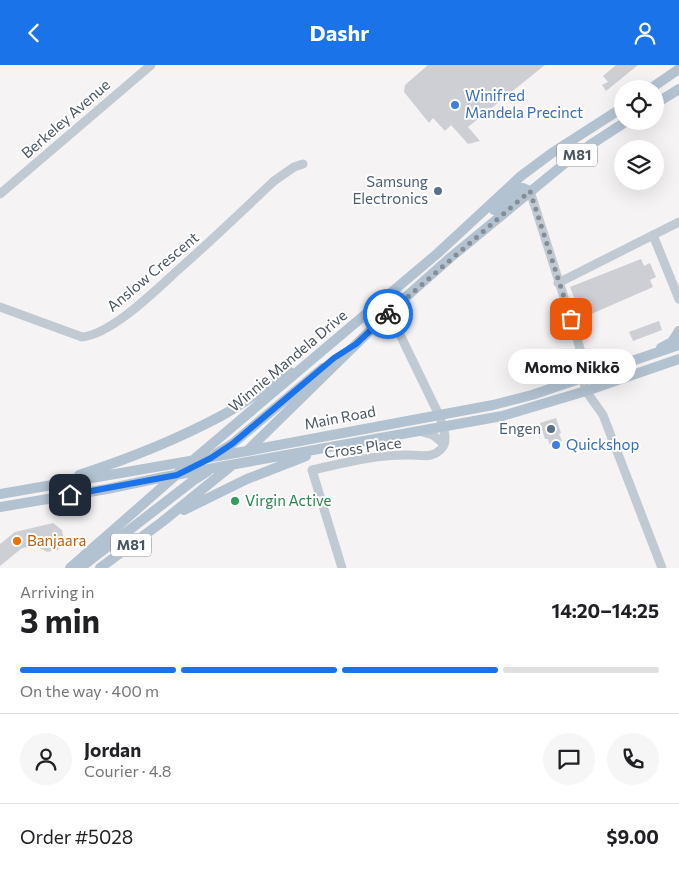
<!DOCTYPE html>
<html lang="en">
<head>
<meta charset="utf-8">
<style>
	:root { --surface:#fff; --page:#f6f6f6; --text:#202124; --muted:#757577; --line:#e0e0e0; --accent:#1a73e8 }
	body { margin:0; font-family:Commissioner,sans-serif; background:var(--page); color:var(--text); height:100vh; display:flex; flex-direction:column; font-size:19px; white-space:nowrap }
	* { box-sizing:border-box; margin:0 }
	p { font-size:16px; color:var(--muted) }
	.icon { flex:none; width:28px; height:28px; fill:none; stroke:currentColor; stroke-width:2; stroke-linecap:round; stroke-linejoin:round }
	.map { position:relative; height:503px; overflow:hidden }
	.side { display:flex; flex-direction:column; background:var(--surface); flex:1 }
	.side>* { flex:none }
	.buttons { position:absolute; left:614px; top:15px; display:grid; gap:10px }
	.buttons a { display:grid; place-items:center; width:50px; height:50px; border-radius:50%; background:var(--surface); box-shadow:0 5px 20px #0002; font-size:25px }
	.pin { position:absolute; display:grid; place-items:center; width:42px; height:42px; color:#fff; margin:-21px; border-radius:10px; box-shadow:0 2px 8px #0006 }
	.courier { position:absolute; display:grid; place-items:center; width:50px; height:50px; margin:-25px; border:4px solid #1a73e8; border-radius:50%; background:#fff; color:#222; box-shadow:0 1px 6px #0007 }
	.bubble { position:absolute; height:35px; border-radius:18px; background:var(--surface); box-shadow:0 5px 20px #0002; font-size:16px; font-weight:700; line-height:35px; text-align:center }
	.overview em { font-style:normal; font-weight:700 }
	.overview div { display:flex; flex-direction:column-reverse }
	.overview { display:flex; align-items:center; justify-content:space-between; height:85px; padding:0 20px }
	h1 { font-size:32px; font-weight:700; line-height:38px }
	.bar { display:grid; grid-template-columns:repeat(4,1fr); gap:8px 5px; align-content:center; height:60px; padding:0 20px }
	.bar i { height:6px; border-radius:4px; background:var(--line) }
	.bar .selected { background:var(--accent) }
	.bar p { grid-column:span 4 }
	.line { display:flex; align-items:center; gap:12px; padding:0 20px; border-top:1px solid var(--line) }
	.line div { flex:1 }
	.round { display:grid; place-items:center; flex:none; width:52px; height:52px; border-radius:26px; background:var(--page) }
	header { display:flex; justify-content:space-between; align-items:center; height:65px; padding:0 20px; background:var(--accent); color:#fff; font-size:22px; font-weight:700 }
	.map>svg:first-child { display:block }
</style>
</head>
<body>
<header><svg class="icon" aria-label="back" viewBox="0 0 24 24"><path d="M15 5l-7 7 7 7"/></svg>Dashr<svg class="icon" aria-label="person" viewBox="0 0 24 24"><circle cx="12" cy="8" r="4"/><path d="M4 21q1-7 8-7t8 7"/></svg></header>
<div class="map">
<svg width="679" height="503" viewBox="0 0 679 503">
	<rect width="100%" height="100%" fill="#f5f3f3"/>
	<path fill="#cdcfd5" d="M428,0H545L468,62L480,76L468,79L451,60L445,66L433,53L429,58L404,27L405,20Z
		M616,0H638L606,26L602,20L608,17L603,11Z
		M641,194L644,201L650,198L656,212L650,215L653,222L582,253L570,222Z
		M659,256L662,265L633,276L629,267Z
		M556,353L561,368L559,369L562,376L550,381L548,374H545L540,358Z
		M53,458L62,465L64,476L58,485L47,487L40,483L39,480L22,483L0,501V479L15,467Z"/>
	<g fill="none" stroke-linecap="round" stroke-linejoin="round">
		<path stroke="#c1cad2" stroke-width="9" d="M530,126L577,273L583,295L577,308
			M0,129L151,0
			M653,170L679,234
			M558,218L679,157
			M0,242L82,272C112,269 156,225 178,205C211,176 242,146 274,116L294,102L303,99
			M580,304L586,326L603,350L662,503
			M419,366L433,370L444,379
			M342,503L312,405C344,398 377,389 410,390C422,390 433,394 442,383C449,374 442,359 439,350L389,247"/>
		<path stroke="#b3c2d1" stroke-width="10" d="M650,24L679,4
			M655,39L679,24
			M494,145L518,124L523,123L530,126
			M661,283L672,277L679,266
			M247,386L389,247L451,192L564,99L590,80L627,56
			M216,389L232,379L323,303
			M79,410C128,394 176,375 221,351C245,338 267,321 290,307
			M0,429L247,386L493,340L532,330L679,280
			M0,442L107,424L164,412L502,351L586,326L679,294
			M184,445L247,414L306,391
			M70,503L192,396L438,188L521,111L552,88L622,43
			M80,503L194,415L208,406
			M100,503L162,457L231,401"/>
	</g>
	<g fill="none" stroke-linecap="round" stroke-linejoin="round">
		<path stroke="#868d94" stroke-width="5" stroke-dasharray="0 9" d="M388,249L530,126L571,254"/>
		<path stroke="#1a73e8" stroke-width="6" d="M70,430L177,410L211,393L232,379L334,293L356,279L388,249"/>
	</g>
	<g fill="#3f7fe0" stroke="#fff" stroke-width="2">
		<circle cx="455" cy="40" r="5"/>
		<circle cx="556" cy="380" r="5"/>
	</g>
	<g fill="#5c6f8a" stroke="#fff" stroke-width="2">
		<circle cx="438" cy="126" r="5"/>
		<circle cx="551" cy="364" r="5"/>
	</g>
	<circle fill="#2e9e5b" stroke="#fff" stroke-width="2" cx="235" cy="436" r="5"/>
	<circle fill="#e8710a" stroke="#fff" stroke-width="2" cx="17" cy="476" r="5"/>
	<g text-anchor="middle" stroke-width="4" stroke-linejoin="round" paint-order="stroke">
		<g fill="#fff" stroke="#808990" stroke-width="1">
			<rect x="557" y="78.5" width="40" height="23" rx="4"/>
			<rect x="111" y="468.5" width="40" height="23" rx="4"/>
		</g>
		<g font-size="14" font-weight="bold" fill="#4a5661">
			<text x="577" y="95">M81</text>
			<text x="131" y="485">M81</text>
		</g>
		<g font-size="15" fill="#366cbe" stroke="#fff" text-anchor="start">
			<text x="465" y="36">Winifred<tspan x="465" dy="17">Mandela Precinct</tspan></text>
			<text x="566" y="385">Quickshop</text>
		</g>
		<g font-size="15" fill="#4a5661" stroke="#fff">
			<text transform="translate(66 54) rotate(-41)" y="5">Berkeley Avenue</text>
			<text transform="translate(153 207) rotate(-40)" y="5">Anslow Crescent</text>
			<text transform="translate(288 296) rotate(-40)" y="5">Winnie Mandela Drive</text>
			<text transform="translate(340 353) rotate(-11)" y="5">Main Road</text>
			<text transform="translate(363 383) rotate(-8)" y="5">Cross Place</text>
		</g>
		<g font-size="15" fill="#4e5e75" stroke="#fff" text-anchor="end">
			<text x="428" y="122">Samsung<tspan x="428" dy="17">Electronics</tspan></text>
			<text x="541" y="369">Engen</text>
		</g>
		<g font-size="15" fill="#27864d" stroke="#fff" text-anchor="start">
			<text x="245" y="441">Virgin Active</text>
		</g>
		<g font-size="15" fill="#c56008" stroke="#fff" text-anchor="start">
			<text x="27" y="481">Banjaara</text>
		</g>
	</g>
</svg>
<div class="buttons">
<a><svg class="icon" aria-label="locate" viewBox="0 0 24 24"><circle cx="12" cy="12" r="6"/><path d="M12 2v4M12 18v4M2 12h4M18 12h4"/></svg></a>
<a><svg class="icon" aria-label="layers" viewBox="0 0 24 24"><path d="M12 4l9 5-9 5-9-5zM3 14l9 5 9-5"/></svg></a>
</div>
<div class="pin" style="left:571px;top:254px;background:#ea580c"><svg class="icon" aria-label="bag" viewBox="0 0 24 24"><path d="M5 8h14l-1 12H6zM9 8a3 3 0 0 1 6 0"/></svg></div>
<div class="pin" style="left:70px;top:430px;background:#1f2937"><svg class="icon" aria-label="home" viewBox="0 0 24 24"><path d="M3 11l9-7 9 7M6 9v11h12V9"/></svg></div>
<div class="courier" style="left:388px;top:249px"><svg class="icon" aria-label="bike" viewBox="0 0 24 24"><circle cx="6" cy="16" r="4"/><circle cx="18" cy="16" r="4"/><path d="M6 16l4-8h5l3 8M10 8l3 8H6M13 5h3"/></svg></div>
<div class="bubble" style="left:508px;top:284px;width:128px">Momo Nikkō</div>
</div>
<section class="side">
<div class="overview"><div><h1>3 min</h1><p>Arriving in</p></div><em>14:20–14:25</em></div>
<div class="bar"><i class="selected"></i><i class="selected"></i><i class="selected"></i><i></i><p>On the way · 400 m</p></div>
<div class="line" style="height:90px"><a class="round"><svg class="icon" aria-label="person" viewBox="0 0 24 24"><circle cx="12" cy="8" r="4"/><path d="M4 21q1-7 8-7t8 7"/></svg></a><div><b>Jordan</b><p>Courier · 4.8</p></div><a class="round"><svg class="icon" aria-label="chat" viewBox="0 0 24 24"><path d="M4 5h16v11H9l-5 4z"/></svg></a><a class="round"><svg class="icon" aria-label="phone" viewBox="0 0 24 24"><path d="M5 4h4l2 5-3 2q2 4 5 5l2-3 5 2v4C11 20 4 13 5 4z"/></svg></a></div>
<div class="line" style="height:65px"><div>Order #5028</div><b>$9.00</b></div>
</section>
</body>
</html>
